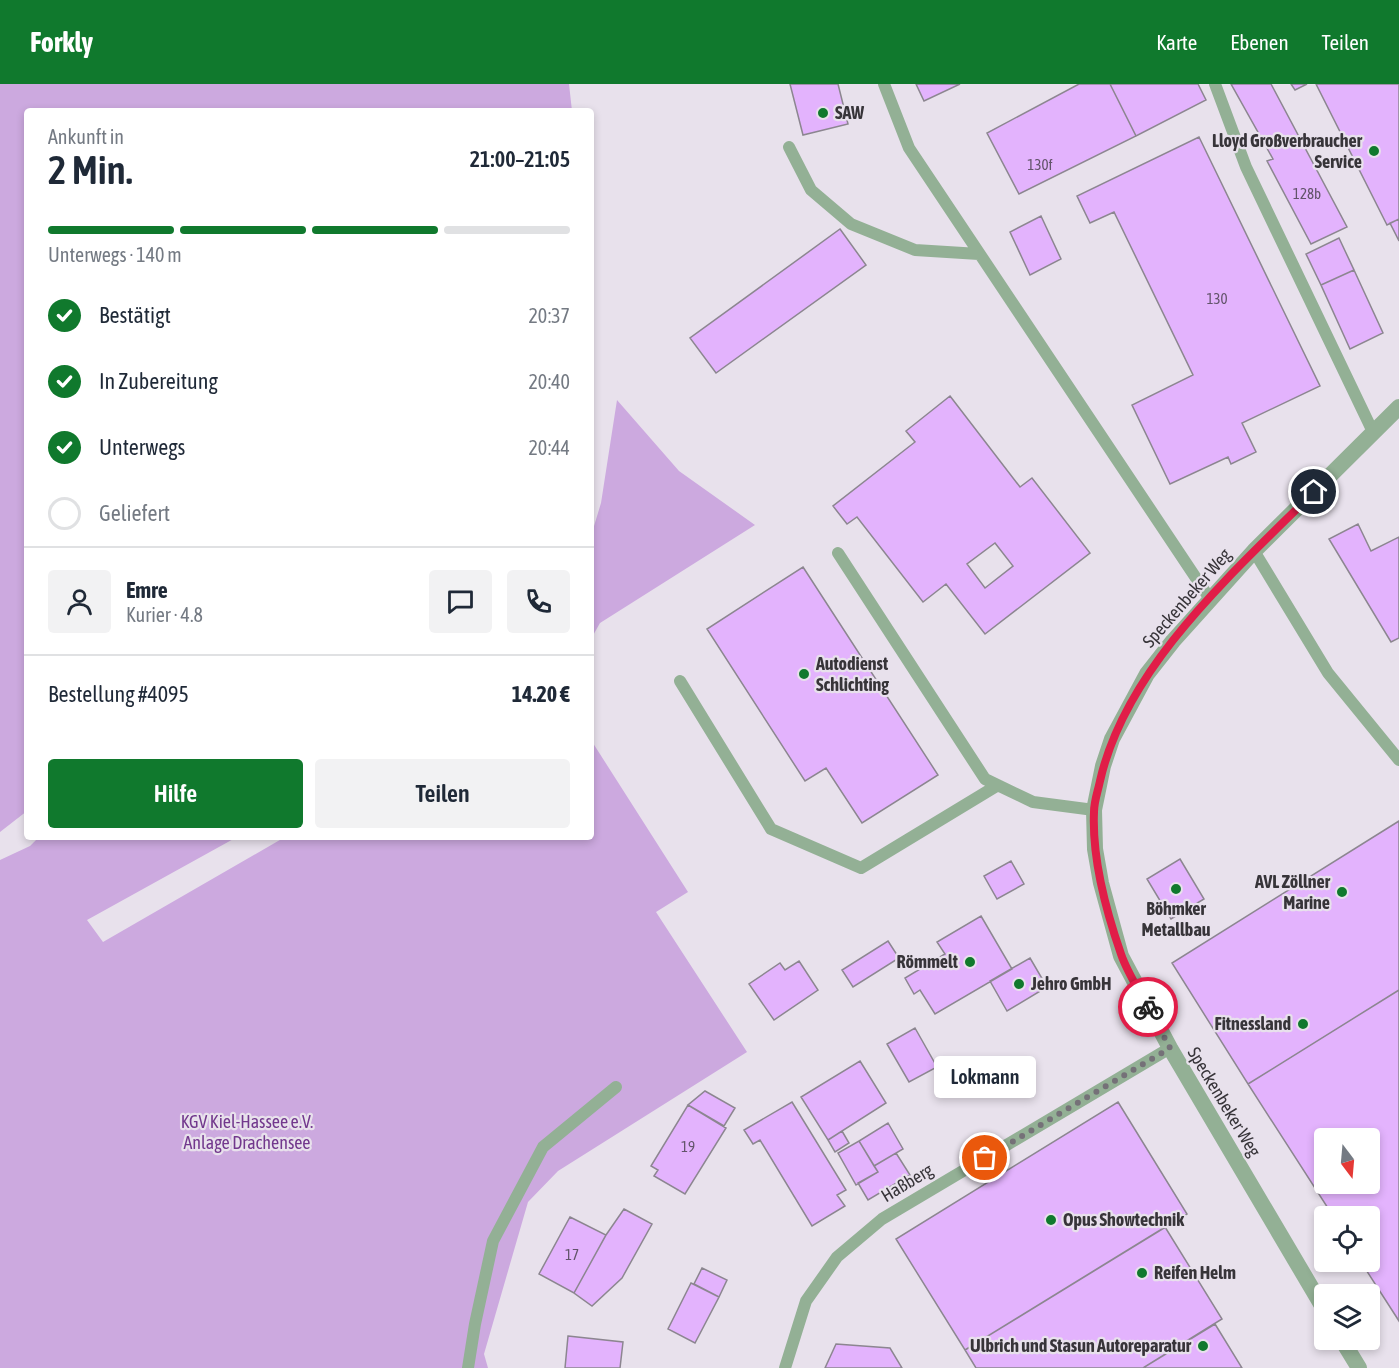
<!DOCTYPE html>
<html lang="de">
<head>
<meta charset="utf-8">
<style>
	:root { --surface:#fff; --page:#f2f2f3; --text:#1f2937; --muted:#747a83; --line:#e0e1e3; --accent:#10792d }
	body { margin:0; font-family:"Asap Condensed",sans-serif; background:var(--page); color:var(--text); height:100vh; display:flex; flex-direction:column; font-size:22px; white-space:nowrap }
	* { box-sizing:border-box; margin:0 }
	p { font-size:20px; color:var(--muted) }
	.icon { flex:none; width:33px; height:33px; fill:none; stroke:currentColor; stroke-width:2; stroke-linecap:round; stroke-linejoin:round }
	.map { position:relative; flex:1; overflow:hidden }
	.panel { position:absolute; left:24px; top:24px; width:570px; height:732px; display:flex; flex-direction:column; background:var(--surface); border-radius:6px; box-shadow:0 3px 9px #0003 }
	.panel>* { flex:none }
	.needle { width:39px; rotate:164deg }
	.tools { position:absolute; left:1314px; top:1044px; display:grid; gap:12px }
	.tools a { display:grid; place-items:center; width:66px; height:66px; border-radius:6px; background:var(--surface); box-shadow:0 3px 9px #0003; font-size:30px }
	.pin { position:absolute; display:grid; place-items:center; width:51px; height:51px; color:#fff; margin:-26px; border:3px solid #fff; border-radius:50%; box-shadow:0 2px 6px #0007 }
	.courier { position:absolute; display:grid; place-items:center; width:60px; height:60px; margin:-30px; border:4px solid #e11d48; border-radius:50%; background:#fff; color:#222; box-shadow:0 2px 8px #0007 }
	.bubble { position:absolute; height:42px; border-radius:6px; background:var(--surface); box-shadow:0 3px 9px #0003; font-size:20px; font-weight:600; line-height:42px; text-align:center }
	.headline em { font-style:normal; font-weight:600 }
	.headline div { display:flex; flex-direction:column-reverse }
	.headline { display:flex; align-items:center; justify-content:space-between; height:102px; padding:0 24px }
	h1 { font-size:39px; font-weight:600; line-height:45px }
	.bar { display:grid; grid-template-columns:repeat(4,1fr); gap:9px 6px; align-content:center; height:72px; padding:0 24px }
	.bar i { height:8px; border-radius:4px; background:var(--line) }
	.bar .current { background:var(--accent) }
	.bar p { grid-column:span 4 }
	.line { display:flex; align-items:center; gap:15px; padding:0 24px; border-top:2px solid var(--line) }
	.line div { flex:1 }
	.round { display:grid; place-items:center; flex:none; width:63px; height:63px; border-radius:6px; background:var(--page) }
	ol { padding:0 24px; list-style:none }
	li { display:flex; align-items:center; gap:18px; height:66px }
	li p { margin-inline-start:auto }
	li .icon { padding:6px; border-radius:50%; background:var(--accent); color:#fff; stroke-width:4 }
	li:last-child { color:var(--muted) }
	li i { width:33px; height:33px; border:3px solid var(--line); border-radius:50% }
	.primary-button { display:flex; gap:12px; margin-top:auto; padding:12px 24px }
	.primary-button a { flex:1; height:69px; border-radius:6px; background:var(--accent); color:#fff; font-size:24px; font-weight:600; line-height:69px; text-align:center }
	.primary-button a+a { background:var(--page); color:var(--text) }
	header { display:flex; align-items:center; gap:36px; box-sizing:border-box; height:84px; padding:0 30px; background:var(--accent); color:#fff }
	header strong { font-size:28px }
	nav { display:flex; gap:33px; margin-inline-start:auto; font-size:21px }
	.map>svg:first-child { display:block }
</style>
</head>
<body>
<header>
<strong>Forkly</strong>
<nav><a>Karte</a><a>Ebenen</a><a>Teilen</a></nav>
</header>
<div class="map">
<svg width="1399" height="1284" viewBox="0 0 1399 1284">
	<rect width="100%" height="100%" fill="#e8e1ec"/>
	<path fill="#cca9df" d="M0,0H569L572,27H27V727L0,748Z
		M617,316L679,387L755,441L600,539L591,555V452L601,419Z
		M591,656L688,808L656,828L747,968L558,1087L528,1118L484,1270L488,1284H0V776L30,762L39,753H237L87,836L103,858L285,753H591Z"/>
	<path fill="#e3b3fd" stroke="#8c8690" stroke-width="1.5" fill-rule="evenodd" d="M790,0H838L848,40L803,51Z
		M916,0H960L924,17Z
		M1079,0H1110L1136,52L1019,110L987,49Z
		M1110,0H1198L1206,16L1136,52Z
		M1231,0H1271L1347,143L1311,160L1267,77L1273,75Z
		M1291,0H1307L1295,6Z
		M1316,0H1399V135L1387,141Z
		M1199,53L1320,302L1242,339L1256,368L1231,380L1228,373L1170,400L1132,321L1193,291L1114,128L1090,139L1077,112Z
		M1041,132L1061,175L1030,191L1010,148Z
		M1399,135V157L1390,139Z
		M840,145L866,181L716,289L690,254Z
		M1339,154L1354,186L1321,201L1306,170Z
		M1354,186L1383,249L1350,265L1321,201Z
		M950,312L1020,403L1032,394L1090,469L985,550L946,500L923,518L857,433L847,440L833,422L915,358L906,347ZM995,459L1013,482L985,504L967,480Z
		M1358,440L1371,467L1399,453V554L1391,558L1329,455Z
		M803,483L938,691L862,739L826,684L805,697L707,545Z
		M1399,737V906L1248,1000L1172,879Z
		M1180,775L1204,815L1171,835L1147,795Z
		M1011,777L1024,800L997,815L984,792Z
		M981,832L1012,885L935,930L920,906L914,910L905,894L945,870L937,858Z
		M888,857L899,874L853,903L842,886Z
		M1030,874L1047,903L1007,927L990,897Z
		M799,877L818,906L774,936L749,900L780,879L785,886Z
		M1399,906V1237L1361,1178H1370V1132H1333L1248,1000ZM1324,1054H1370V1100H1324Z
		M915,944L937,983L909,998L887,960Z
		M860,977L886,1019L828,1056L801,1013Z
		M705,1007L735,1024L724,1042L688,1021Z
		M792,1018L846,1106L837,1111L845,1122L812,1142L760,1056L753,1060L744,1046Z
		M1118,1018L1187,1130L965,1266L896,1155Z
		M688,1021L726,1044L685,1110L654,1092L658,1086L651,1082Z
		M888,1039L903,1065L874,1082L859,1057Z
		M842,1047L849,1059L835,1068L828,1056Z
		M859,1057L878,1088L856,1101L838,1069Z
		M896,1069L910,1091L868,1116L858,1099L878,1088L874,1082Z
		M624,1125L652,1140L622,1194L592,1222L574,1209L606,1151Z
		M570,1133L606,1151L574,1209L539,1190Z
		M1165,1143L1222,1235L1143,1284H976L965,1266Z
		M702,1184L727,1196L719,1213L694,1200Z
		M691,1199L719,1213L695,1259L668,1245Z
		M1215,1240L1242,1284H1143Z
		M568,1252L623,1258L620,1284H565Z
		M836,1260L890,1264L902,1284H825Z"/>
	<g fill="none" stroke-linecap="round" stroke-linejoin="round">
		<path stroke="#93b095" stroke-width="12" d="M884,0L909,64L1210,515
			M1215,0L1246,83L1373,348
			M789,63L811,106L851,140L915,166L979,170
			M1254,467L1328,589L1399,676
			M838,469L985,695L1033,718L1094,726
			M680,597L771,745L861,784L998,701
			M468,1284L475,1240L493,1157L543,1063L616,1003
			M785,1284L806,1217L837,1173L882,1135L1170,964"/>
		<path stroke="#93b095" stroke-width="16" d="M1324,1225L1170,964L1121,872L1101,799L1095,765L1094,726L1103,682L1112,655L1147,590L1173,557L1254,467L1399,323
			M1342,1256L1359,1284"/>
	</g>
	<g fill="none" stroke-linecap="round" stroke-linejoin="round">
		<path stroke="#757178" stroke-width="6" stroke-dasharray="0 10.8" d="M985,1074L1170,964L1148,923"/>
		<path stroke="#e11d48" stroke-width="8" d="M1148,923C1139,906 1127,888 1121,870C1106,827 1092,773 1094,728C1094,717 1098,707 1100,697C1126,582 1234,488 1314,408"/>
	</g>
	<g fill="#10792d" stroke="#e8e1ec" stroke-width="2">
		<circle cx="823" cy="29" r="6"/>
		<circle cx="1374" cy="67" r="6"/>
		<circle cx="804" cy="590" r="6"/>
		<circle cx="1176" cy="805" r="6"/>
		<circle cx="1342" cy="808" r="6"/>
		<circle cx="970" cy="878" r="6"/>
		<circle cx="1019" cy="900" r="6"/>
		<circle cx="1303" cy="940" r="6"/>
		<circle cx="1051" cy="1136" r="6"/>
		<circle cx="1142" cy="1189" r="6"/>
		<circle cx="1203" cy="1262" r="6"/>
	</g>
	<g text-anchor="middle" stroke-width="4.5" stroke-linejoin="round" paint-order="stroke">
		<g font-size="15" fill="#62546a">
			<text x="1040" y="86">130f</text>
			<text x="1307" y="115">128b</text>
			<text x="1217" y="220">130</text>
			<text x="688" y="1068">19</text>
			<text x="572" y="1176">17</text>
		</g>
		<g font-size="18" font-weight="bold" fill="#373439" stroke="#e8e1ec" text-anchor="start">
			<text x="835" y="35">SAW</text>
			<text x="1362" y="63" text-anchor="end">Lloyd Großverbraucher<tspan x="1362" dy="21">Service</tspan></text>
			<text x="816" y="586">Autodienst<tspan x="816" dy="21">Schlichting</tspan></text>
			<text x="1330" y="804" text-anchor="end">AVL Zöllner<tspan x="1330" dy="21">Marine</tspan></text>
			<text x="1176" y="831" text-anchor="middle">Böhmker<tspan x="1176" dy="21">Metallbau</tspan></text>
			<text x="958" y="884" text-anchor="end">Römmelt</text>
			<text x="1031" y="906">Jehro GmbH</text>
			<text x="1291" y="946" text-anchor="end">Fitnessland</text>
			<text x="1063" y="1142">Opus Showtechnik</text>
			<text x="1154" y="1195">Reifen Helm</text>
			<text x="1191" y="1268" text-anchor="end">Ulbrich und Stasun Autoreparatur</text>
		</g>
		<g font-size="18" fill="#373439" stroke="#e8e1ec">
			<text transform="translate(1187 514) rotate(-49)" y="6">Speckenbeker Weg</text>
			<text transform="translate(1224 1018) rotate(59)" y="6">Speckenbeker Weg</text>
			<text transform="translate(907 1099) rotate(-31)" y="6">Haßberg</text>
		</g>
		<g font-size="18" fill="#72388d" stroke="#e8e1ec">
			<text x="247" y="1044">KGV Kiel-Hassee e.V.<tspan x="247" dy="21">Anlage Drachensee</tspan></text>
		</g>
	</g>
</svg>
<div class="tools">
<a><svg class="needle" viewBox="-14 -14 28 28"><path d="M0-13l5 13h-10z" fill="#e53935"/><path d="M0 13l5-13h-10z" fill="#747a83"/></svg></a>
<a><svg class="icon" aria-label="locate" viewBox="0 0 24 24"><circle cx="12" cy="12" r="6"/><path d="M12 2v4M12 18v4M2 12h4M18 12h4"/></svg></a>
<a><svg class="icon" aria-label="layers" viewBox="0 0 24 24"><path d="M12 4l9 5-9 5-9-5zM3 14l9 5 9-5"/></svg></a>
</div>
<div class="pin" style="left:985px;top:1074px;background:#ea580c"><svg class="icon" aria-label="bag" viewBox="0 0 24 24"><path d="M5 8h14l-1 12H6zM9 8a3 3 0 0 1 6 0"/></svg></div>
<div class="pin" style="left:1314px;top:408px;background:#1f2937"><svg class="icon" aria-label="home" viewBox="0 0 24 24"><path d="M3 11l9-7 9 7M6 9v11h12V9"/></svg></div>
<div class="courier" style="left:1148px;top:923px"><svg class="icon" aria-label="bike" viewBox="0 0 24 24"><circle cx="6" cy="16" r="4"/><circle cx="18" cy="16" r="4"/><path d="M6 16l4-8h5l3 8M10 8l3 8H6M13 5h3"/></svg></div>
<div class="bubble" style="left:934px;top:972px;width:102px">Lokmann</div>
<section class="panel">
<div class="headline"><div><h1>2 Min.</h1><p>Ankunft in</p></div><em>21:00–21:05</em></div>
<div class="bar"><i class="current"></i><i class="current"></i><i class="current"></i><i></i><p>Unterwegs · 140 m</p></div>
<ol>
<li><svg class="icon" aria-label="check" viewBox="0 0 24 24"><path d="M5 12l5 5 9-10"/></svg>Bestätigt<p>20:37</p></li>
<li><svg class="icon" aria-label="check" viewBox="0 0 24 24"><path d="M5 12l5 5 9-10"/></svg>In Zubereitung<p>20:40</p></li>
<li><svg class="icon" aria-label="check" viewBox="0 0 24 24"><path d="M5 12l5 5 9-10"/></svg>Unterwegs<p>20:44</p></li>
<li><i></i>Geliefert</li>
</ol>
<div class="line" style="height:108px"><a class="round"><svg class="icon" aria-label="person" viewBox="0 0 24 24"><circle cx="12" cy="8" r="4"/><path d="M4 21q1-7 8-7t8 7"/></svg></a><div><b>Emre</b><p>Kurier · 4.8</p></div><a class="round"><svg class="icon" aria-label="chat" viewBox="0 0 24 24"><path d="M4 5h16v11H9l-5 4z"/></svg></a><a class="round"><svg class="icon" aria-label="phone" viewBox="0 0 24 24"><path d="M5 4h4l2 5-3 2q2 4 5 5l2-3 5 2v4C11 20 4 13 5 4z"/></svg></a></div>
<div class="line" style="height:78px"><div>Bestellung #4095</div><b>14.20 €</b></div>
<div class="primary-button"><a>Hilfe</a><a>Teilen</a></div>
</section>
</div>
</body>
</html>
